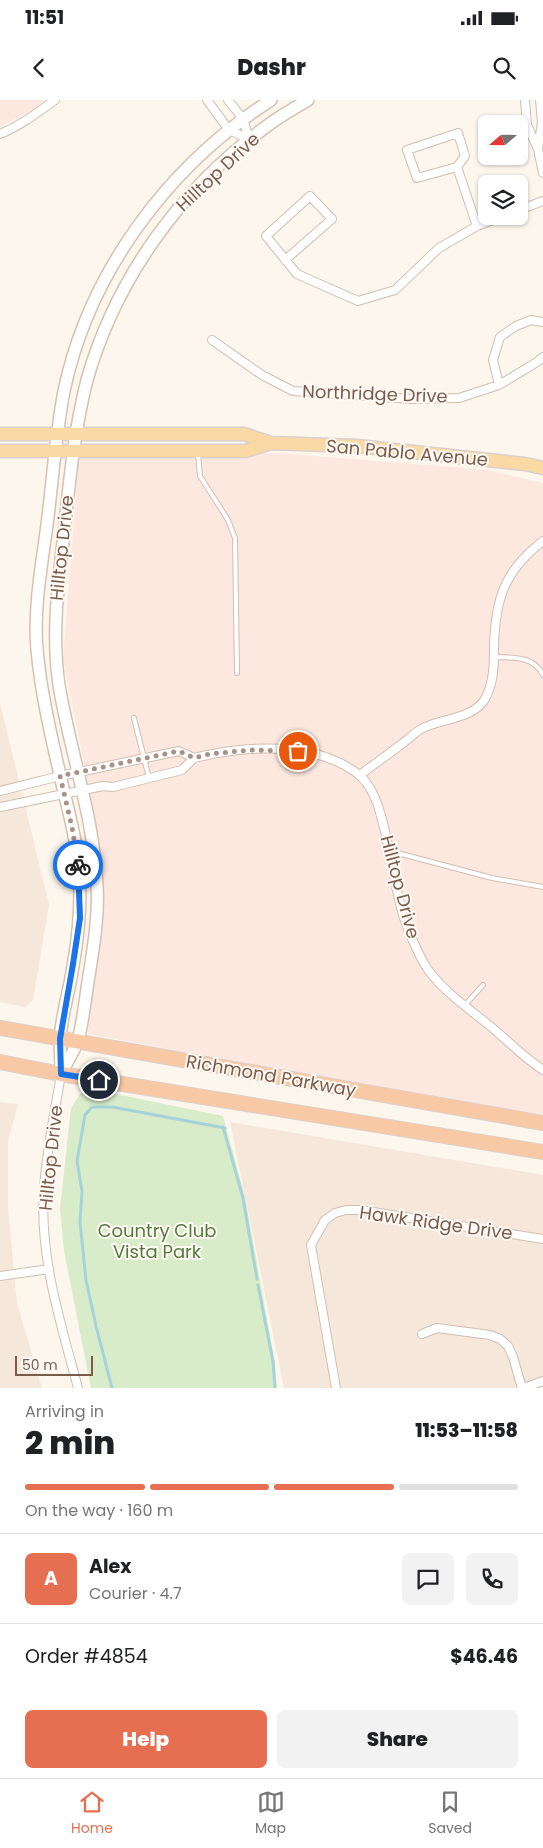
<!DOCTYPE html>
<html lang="en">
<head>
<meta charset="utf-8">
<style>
	:root { --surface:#fff; --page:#f2f2f2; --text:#202124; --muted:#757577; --line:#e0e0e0; --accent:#e76f51 }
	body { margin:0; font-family:Poppins,sans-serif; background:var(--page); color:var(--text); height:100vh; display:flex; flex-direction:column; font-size:19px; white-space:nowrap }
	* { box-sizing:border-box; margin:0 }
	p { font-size:16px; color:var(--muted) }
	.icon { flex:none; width:28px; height:28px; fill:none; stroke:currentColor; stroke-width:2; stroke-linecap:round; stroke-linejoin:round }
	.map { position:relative; height:1288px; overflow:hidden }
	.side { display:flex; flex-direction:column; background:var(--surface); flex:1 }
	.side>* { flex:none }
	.needle { width:32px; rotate:250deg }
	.fabs { position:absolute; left:478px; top:15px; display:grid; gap:10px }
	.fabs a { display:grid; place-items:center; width:50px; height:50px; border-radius:8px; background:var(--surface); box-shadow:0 1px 4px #0004; font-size:25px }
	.scale { position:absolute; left:15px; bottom:12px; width:78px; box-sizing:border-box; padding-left:5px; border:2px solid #7a5c4d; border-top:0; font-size:14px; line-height:18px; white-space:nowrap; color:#7a5c4d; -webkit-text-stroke:4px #fffaf3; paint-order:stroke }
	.pin { position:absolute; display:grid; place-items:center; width:42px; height:42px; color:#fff; margin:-21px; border:2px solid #fff; border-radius:50%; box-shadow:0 1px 5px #0007 }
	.courier { position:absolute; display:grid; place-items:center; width:50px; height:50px; margin:-25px; border:4px solid #1a73e8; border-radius:50%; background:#fff; color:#222; box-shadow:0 1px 6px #0007 }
	.overview em { font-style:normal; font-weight:800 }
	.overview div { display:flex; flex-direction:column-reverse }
	.overview { display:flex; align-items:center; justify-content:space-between; height:85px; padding:0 25px }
	h1 { font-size:32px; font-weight:800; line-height:38px }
	.bar { display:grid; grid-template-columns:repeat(4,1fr); gap:8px 5px; align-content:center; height:60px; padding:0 25px }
	.bar i { height:6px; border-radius:4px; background:var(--line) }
	.bar .active { background:var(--accent) }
	.bar p { grid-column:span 4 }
	.line { display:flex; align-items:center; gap:12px; padding:0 25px; border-top:1px solid var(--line) }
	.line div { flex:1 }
	.round { display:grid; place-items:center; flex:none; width:52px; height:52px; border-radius:8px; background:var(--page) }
	.button { display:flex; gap:10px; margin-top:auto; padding:10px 25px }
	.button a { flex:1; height:58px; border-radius:8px; background:var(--accent); color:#fff; font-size:20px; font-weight:800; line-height:58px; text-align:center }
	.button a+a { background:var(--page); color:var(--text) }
	.status { display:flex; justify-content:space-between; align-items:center; height:35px; padding:0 25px; background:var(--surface); direction:ltr }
	.status svg { height:14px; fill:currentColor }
	header { display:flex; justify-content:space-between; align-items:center; height:65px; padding:0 25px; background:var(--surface); font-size:22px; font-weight:800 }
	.tab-bar { display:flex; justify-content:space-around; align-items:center; height:70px; border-top:1px solid var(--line); background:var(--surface); font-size:14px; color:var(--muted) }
	.tab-bar a { display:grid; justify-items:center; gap:2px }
	.tab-bar .active { color:var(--accent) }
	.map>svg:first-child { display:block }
</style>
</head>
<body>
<div class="status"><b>11:51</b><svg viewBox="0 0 49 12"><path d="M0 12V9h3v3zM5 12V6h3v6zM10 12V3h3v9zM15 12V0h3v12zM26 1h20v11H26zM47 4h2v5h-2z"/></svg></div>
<header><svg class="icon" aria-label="back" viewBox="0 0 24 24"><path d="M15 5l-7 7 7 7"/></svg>Dashr<svg class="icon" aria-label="search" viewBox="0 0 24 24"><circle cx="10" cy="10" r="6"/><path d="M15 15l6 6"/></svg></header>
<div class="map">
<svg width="543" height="1288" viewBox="0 0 543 1288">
	<rect width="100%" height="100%" fill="#fdf6ec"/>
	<path fill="#f5e8da" d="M0,603L49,804L33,900L25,907L0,902Z
		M0,1002L18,1004L8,1041V1108L17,1203L42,1288H0Z
		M230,1022L543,1075V1288H284Z"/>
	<path fill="#fde8e0" d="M0,0H45L33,10L0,27Z
		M278,353L488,370L543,383V1018L88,934L101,747L63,559L79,357Z"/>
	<path fill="#d8ecc9" d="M92,989L223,1016L245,1097L275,1263L277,1288H91L64,1151L60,1108L71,1008L80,994Z"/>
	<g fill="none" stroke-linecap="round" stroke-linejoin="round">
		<path stroke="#a5d3da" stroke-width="3" d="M223,1027L243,1098L257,1179
			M258,1185L273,1262L275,1288
			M112,1288L96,1226L86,1180L80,1122L82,1091L77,1061L85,1015L91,1008L95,1007H112L225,1028"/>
		<g stroke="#d1beb0" stroke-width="6">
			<path id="service" d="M198,354L200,376L228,420L235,438L237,573
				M494,557C513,558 533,555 543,575
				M134,618L149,678
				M390,751L492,778L543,787
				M465,905L483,885"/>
		</g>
		<g stroke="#d1beb0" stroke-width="10">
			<path id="minor" d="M207,0L229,30L249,39
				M228,0L243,19L249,39
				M525,0L527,25L538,49
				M540,0L542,22L538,49L543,73
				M0,34C20,26 37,13 55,0
				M457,67L417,78L407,50L458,33L465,56L457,67L477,126
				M519,110L543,101
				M285,160L332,119L310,96L266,136L297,174L358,201L395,190L439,148L477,126L503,116
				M212,240L262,275L293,291L412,299L459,298L499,285L537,262L543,257
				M499,285L493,260L500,237L516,226L531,220L543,222
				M194,658C245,645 315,641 358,674C370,683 378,703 381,716C393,756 395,804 413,841C418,851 422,862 429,871C447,895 474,912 496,931C511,944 526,959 543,970
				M360,675C374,664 389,654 403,643C409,639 414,633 421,629C440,618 472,620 485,599C494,582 494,565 494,547C495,500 504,471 543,441
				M0,691L60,676L179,651L194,658
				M0,707L103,686L113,687L182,670L194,658
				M61,974C55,1012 46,1052 44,1090C39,1157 61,1224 78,1288
				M0,1176L49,1169
				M422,1234L437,1228L490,1235L500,1239L508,1246L513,1257L522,1288
				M336,1288L311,1145L325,1120L335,1113L346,1110H360L543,1139
				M524,1288L543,1281"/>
		</g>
		<g stroke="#d6c0b0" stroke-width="14">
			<path id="secondary" d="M61,972C61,962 60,951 60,940C61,921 66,902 70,883C77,846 82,810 79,772C77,742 69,713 62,684C52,639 41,595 37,549C33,508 43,458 48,417C53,375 56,333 64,291C89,172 169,65 271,0
				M61,974C66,963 74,952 78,940C83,922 85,901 88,882C93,850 99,818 97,786C94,717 70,652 59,585C51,531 59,478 65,424C70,376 75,327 87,280C116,178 181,88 267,26C280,16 295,8 308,0"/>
		</g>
		<g stroke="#dad1cd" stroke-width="15">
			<path id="primary" d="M0,334H244L271,343L357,346L525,364L543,368
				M0,351H245L271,343"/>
		</g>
		<g stroke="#dad1cd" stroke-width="16">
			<path id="trunk" d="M0,928L543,1023
				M0,962L61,974L543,1052"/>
		</g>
		<use href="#service" stroke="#fff" stroke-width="4"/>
		<use href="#minor" stroke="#fff" stroke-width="8"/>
		<use href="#secondary" stroke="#fff" stroke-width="11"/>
		<use href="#primary" stroke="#fbd9a5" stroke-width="12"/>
		<use href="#trunk" stroke="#f9c8a4" stroke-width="14"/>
	</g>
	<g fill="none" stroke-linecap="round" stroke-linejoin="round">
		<path stroke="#a89285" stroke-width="5" stroke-dasharray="0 9" d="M78,765L72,727L60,676L179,651L194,658L209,654L251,650L298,651"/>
		<path stroke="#1a73e8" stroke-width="6" d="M78,765L80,818L73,864L60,939L61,974L99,980"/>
	</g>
	<g text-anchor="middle" stroke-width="4" stroke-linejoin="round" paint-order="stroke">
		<g font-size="18" fill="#7a5c4d" stroke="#fffaf3">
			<text transform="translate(218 72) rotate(-43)" y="6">Hilltop Drive</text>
			<text transform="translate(375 294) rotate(2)" y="6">Northridge Drive</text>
			<text transform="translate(407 353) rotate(5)" y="6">San Pablo Avenue</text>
			<text transform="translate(62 448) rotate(-84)" y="6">Hilltop Drive</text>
			<text transform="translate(400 787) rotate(75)" y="6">Hilltop Drive</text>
			<text transform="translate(271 976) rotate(10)" y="6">Richmond Parkway</text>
			<text transform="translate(51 1058) rotate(-84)" y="6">Hilltop Drive</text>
			<text transform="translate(436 1123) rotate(8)" y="6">Hawk Ridge Drive</text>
		</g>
		<g font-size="18" fill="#537a41" stroke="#fffaf3">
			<text x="157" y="1137">Country Club<tspan x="157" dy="21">Vista Park</tspan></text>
		</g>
	</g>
</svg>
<div class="fabs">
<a><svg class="needle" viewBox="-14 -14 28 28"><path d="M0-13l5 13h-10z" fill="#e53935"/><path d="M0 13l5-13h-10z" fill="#757577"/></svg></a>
<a><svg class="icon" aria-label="layers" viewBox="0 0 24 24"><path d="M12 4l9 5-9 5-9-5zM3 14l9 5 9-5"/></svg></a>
</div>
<div class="scale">50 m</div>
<div class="pin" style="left:298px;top:651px;background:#ea580c"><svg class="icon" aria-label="bag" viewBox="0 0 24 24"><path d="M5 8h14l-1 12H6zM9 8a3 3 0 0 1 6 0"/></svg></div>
<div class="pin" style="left:99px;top:980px;background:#1f2937"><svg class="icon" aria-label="home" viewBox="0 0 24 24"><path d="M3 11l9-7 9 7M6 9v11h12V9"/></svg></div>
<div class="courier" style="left:78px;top:765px"><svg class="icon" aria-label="bike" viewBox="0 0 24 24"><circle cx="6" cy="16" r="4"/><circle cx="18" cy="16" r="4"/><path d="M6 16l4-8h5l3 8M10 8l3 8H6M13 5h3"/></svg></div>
</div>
<section class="side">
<div class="overview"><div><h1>2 min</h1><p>Arriving in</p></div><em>11:53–11:58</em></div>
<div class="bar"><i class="active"></i><i class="active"></i><i class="active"></i><i></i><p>On the way · 160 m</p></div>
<div class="line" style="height:90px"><b class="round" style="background:var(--accent);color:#fff">A</b><div><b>Alex</b><p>Courier · 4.7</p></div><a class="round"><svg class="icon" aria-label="chat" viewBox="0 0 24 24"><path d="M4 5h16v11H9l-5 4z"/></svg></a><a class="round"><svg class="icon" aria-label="phone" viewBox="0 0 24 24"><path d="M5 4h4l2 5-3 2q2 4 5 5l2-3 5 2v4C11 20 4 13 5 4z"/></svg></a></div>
<div class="line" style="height:65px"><div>Order #4854</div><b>$46.46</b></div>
<div class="button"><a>Help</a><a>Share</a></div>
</section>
<nav class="tab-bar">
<a class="active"><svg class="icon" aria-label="home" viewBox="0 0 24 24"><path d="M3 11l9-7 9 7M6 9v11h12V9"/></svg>Home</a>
<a><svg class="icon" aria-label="map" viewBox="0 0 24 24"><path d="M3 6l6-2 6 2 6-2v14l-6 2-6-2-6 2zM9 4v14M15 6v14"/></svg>Map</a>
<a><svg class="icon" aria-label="saved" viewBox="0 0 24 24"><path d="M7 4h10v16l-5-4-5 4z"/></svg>Saved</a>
</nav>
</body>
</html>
